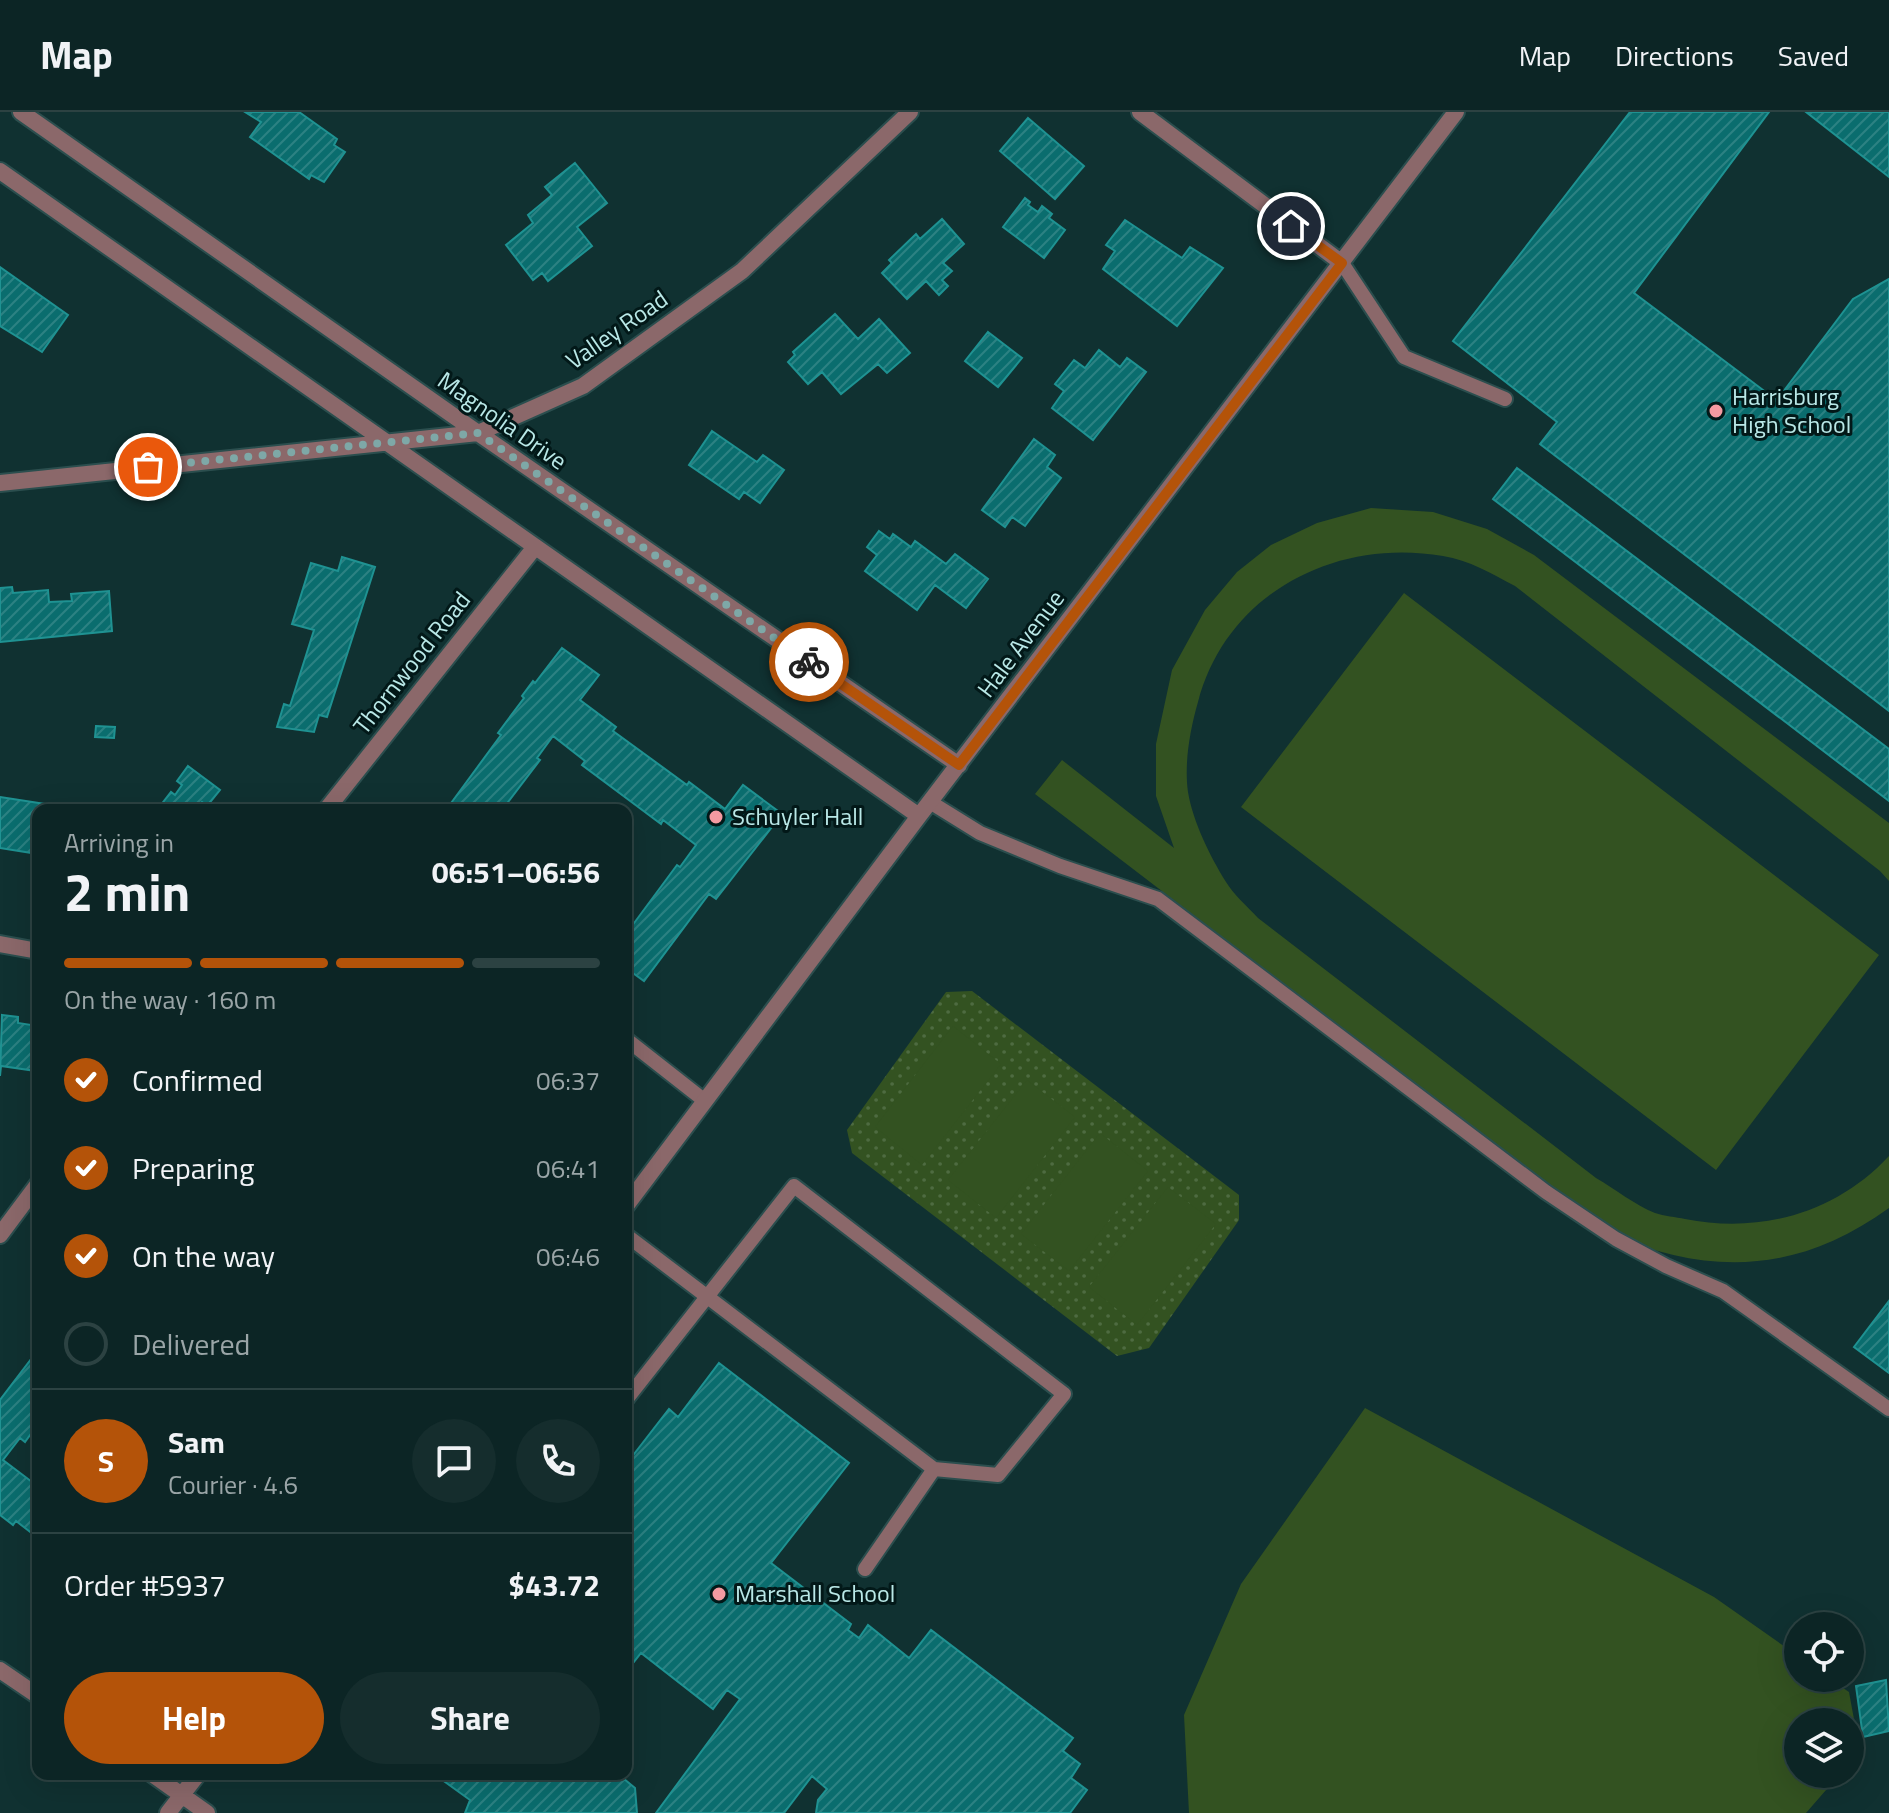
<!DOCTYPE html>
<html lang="en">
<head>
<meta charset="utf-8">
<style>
	:root { --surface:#0c2525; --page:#152d2d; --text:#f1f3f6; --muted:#9aa5a7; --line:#2c4242; --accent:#b45309 }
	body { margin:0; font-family:"Titillium Web",sans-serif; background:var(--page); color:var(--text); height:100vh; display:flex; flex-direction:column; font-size:30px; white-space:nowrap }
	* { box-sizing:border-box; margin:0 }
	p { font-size:26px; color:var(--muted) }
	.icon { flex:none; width:44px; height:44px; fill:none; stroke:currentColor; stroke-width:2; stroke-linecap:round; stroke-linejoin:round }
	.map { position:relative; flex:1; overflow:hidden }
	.sheet { position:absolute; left:32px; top:692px; width:600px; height:976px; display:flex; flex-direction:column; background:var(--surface); border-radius:16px; box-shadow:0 8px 32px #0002,0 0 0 2px var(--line) }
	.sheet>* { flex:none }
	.controls { position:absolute; left:1784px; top:1500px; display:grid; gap:16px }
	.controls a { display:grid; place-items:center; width:80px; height:80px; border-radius:50%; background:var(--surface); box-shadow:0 8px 32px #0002,0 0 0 2px var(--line); font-size:40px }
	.pin { position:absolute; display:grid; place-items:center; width:68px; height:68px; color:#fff; margin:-34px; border:4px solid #fff; border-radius:50%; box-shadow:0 2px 8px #0007 }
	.courier { position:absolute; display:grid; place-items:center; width:80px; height:80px; margin:-40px; border:6px solid #b45309; border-radius:50%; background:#fff; color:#222; box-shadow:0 2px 10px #0007 }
	.summary em { font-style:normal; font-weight:700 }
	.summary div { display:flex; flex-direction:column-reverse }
	.summary { display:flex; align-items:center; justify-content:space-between; height:136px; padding:0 32px }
	h1 { font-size:52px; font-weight:700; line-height:60px }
	.bar { display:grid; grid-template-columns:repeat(4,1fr); gap:12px 8px; align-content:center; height:96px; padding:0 32px }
	.bar i { height:10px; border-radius:6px; background:var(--line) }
	.bar .active { background:var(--accent) }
	.bar p { grid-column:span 4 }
	.line { display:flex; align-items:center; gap:20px; padding:0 32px; border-top:2px solid var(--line) }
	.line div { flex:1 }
	.round { display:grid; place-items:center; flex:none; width:84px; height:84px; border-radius:42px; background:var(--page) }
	ol { padding:0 32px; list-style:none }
	li { display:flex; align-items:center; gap:24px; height:88px }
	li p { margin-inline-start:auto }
	li .icon { padding:8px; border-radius:50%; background:var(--accent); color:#fff; stroke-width:4 }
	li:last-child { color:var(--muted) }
	li i { width:44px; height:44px; border:4px solid var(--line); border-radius:50% }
	.cta { display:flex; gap:16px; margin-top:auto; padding:16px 32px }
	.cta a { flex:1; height:92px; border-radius:48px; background:var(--accent); color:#fff; font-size:32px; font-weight:700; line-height:92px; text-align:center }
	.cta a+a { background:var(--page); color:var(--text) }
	header { display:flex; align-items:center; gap:48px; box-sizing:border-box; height:112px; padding:0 40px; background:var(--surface); border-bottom:2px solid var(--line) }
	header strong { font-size:38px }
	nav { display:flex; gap:44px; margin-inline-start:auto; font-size:28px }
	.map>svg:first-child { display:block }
</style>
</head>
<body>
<header>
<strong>Map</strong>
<nav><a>Map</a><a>Directions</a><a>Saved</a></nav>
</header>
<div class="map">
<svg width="1889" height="1701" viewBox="0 0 1889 1701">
	<defs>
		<pattern id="park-dots" width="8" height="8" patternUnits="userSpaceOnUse" patternTransform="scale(2)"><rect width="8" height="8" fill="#335221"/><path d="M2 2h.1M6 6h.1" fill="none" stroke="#4e6b41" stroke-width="1.8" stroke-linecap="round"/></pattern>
		<pattern id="building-hatch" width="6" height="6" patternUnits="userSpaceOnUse" patternTransform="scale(2)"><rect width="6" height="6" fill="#0a6d6e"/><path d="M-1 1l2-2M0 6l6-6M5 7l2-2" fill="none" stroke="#2c8283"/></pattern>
	</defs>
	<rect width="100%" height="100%" fill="#103131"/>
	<path fill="url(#park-dots)" d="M972,879L1239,1083V1108L1149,1236L1117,1244L852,1041L847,1018L946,880Z"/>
	<path fill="#335221" d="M1371,396L1433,400L1487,417L1534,443L1889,711V769L1880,759L1515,474C1492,462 1469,448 1443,444C1335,425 1226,482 1198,590C1190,618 1184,651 1188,680C1193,710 1210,744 1226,770C1234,783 1247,794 1258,806L1596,1066C1615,1077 1635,1093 1655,1101C1664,1104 1676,1105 1685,1107C1761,1122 1836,1101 1889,1044V1096C1799,1161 1711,1165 1610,1122L1035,682L1062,648L1174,736L1156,684V632L1172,558L1205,498L1237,460L1271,433L1317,411Z
		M1404,481L1879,843L1716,1058L1241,695Z
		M953,914L1001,952L922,1053L875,1015Z
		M1027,968L1075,1005L996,1106L948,1068Z
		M1100,1021L1148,1059L1069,1159L1021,1122Z
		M1168,1075L1216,1112L1137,1213L1089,1175Z
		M1365,1296L1714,1485L1798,1544V1566H1828L1849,1580L1860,1640L1850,1651V1610H1798V1662H1840L1806,1701H1189L1184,1603L1241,1472Z"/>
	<path fill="url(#building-hatch)" stroke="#1f9292" stroke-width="2" d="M245,0H299L337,27L334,33L345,40L324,70L311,63L309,67L250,25L261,10Z
		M1630,0H1769L1634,181L1775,287L1777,288L1853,187L1889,167V599L1540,332L1557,310L1453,229Z
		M1806,0H1889V65Z
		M1028,6L1084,54L1055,87L1000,39Z
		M575,51L607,91L577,115L592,134L548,169L542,161L533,168L506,133L533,111L528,103L552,83L545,75Z
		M1025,86L1030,90L1028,93L1038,100L1042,94L1052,102L1049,106L1065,118L1044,146L1003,115Z
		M942,107L964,132L943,151L952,159L942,168L948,174L939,183L926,169L907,187L882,161L892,151L889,148L916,122L920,127Z
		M1125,108L1182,146L1190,135L1223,156L1177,214L1103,157L1115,139L1106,133Z
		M0,155L68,203L42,240L0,214Z
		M835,202L858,227L879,207L910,241L887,261L878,252L841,282L822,260L808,272L788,250L795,243L793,240Z
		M988,220L1022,246L998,275L965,249Z
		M1099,238L1120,255L1127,246L1146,260L1093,328L1052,296L1064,279L1055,272L1074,248L1085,256Z
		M712,319L757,350L763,343L784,358L760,391L744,380L739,387L689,353Z
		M1034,327L1055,343L1047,355L1061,366L1025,414L1012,405L1005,415L982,398Z
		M1517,356L1889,637V689L1493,387Z
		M879,419L890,427L893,422L911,435L915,429L946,452L955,442L988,467L966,496L935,473L917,498L865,459L877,443L867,435Z
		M342,445L375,455L327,605L319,603L314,620L277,615L284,592L290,594L314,518L292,512L311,451L338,459Z
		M12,475L13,481L48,478L49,490L72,489L71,482L109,479L112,519L0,530V476Z
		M562,536L599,563L580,588L616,615L613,619L687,673L689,670L725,697L743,673L782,702L716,787L709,782L644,869L626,856V822L677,753L680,755L696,733L663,708L661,712L582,653L585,649L553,624L537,646L540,648L502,698H446L501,623L498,621L524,586L522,584L533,569L535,571Z
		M96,614L115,615L114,626L95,625Z
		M188,654L220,678L207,694L202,690L196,698H157L171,680L175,683L182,673L177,669Z
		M0,685L84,698H38V742L0,736Z
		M2,903L18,905V911L38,914L36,959L1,954L0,964Z
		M1889,1189V1261L1854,1235Z
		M38,1238V1312L25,1330L20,1326L3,1348L36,1373L38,1371V1426L16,1409L13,1413L0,1403V1288Z
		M719,1251L849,1351L771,1451L851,1512L848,1518L859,1526L868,1513L909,1546L931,1518L1073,1626L1063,1639L1080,1652L1071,1666L1087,1678L1070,1701H816L818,1688L827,1677L812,1664L784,1701H656L740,1587L727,1578L713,1597L641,1541L626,1560V1339L627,1338L634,1342L669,1297L678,1305Z
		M1886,1568L1889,1619L1863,1625L1856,1574Z
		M434,1662H565L572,1667L576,1662H618L635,1676L637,1701H465L470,1688Z"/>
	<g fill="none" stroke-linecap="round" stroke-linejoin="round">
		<g stroke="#2b4e4e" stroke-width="18">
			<path id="lane" d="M1342,151L1404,245L1505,287
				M930,690L980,721L1060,754L1158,787L1546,1080L1616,1127L1666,1154L1723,1179L1889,1297
				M626,927L705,989
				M626,1123L934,1357L998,1363L1064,1282L794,1074L626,1288
				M865,1457L934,1357"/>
		</g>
		<g stroke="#2b4e4e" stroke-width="20">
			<path id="street" d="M21,0L478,321L959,653
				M1140,0L1342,151
				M0,59L919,704
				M0,371L478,321L583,274L742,159L910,0
				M326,698L535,435
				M0,832L38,839
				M626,1094L919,704L1456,0
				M0,1123L38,1072
				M0,1558L38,1584
				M152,1662L207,1701
				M168,1701L198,1662"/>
		</g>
		<use href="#lane" stroke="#8b686a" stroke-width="14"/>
		<use href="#street" stroke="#8b686a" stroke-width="16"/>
	</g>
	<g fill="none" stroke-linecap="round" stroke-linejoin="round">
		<path stroke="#7ea8a7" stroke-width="8" stroke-dasharray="0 14.4" d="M148,355L478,321L809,550"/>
		<path stroke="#b45309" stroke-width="10" d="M809,550L959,653L1342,151L1291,114"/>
	</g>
	<g fill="#f49aa1" stroke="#021818" stroke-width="3">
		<circle cx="1716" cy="299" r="8"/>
		<circle cx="716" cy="705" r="8"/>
		<circle cx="719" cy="1482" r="8"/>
	</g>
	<g text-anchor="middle" stroke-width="6" stroke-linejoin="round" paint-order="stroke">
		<g font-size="24" fill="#b9e8e7" stroke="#021818">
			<text transform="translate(617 218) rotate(-35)" y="8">Valley Road</text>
			<text transform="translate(502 309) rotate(35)" y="8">Magnolia Drive</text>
			<text transform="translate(1021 532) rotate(-53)" y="8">Hale Avenue</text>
			<text transform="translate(412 551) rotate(-52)" y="8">Thornwood Road</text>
		</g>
		<g font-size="24" fill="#b9e8e7" stroke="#021818" text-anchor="start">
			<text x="1732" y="293">Harrisburg<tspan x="1732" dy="28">High School</tspan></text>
			<text x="732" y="713">Schuyler Hall</text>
			<text x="735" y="1490">Marshall School</text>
		</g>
	</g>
</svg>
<div class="controls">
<a><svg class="icon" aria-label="locate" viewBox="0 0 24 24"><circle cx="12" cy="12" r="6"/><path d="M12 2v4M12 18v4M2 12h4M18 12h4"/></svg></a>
<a><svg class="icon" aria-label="layers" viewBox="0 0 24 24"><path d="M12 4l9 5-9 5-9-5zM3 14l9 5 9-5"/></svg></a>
</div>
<div class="pin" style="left:148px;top:355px;background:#ea580c"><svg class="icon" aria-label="bag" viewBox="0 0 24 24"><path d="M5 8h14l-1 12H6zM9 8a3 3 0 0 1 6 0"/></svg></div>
<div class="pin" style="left:1291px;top:114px;background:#1f2937"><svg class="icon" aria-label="home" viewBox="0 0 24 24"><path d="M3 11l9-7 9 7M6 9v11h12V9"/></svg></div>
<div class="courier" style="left:809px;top:550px"><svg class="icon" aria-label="bike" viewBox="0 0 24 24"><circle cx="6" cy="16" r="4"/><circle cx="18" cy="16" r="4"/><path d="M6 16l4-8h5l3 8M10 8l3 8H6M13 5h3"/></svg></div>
<section class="sheet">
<div class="summary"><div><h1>2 min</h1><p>Arriving in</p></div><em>06:51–06:56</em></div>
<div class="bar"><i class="active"></i><i class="active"></i><i class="active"></i><i></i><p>On the way · 160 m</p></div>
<ol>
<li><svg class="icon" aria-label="check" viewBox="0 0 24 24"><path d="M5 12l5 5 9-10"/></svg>Confirmed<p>06:37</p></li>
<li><svg class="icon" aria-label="check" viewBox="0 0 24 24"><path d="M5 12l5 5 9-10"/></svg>Preparing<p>06:41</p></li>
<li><svg class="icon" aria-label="check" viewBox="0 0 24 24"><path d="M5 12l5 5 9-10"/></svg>On the way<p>06:46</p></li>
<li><i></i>Delivered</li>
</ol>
<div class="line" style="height:144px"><b class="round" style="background:var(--accent);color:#fff">S</b><div><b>Sam</b><p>Courier · 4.6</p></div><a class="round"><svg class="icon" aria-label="chat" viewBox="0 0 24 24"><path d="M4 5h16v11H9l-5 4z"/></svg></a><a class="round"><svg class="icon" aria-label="phone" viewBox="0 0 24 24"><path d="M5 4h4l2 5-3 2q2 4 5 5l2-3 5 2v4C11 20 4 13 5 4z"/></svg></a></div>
<div class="line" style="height:104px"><div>Order #5937</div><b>$43.72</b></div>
<div class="cta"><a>Help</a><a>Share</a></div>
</section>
</div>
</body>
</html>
